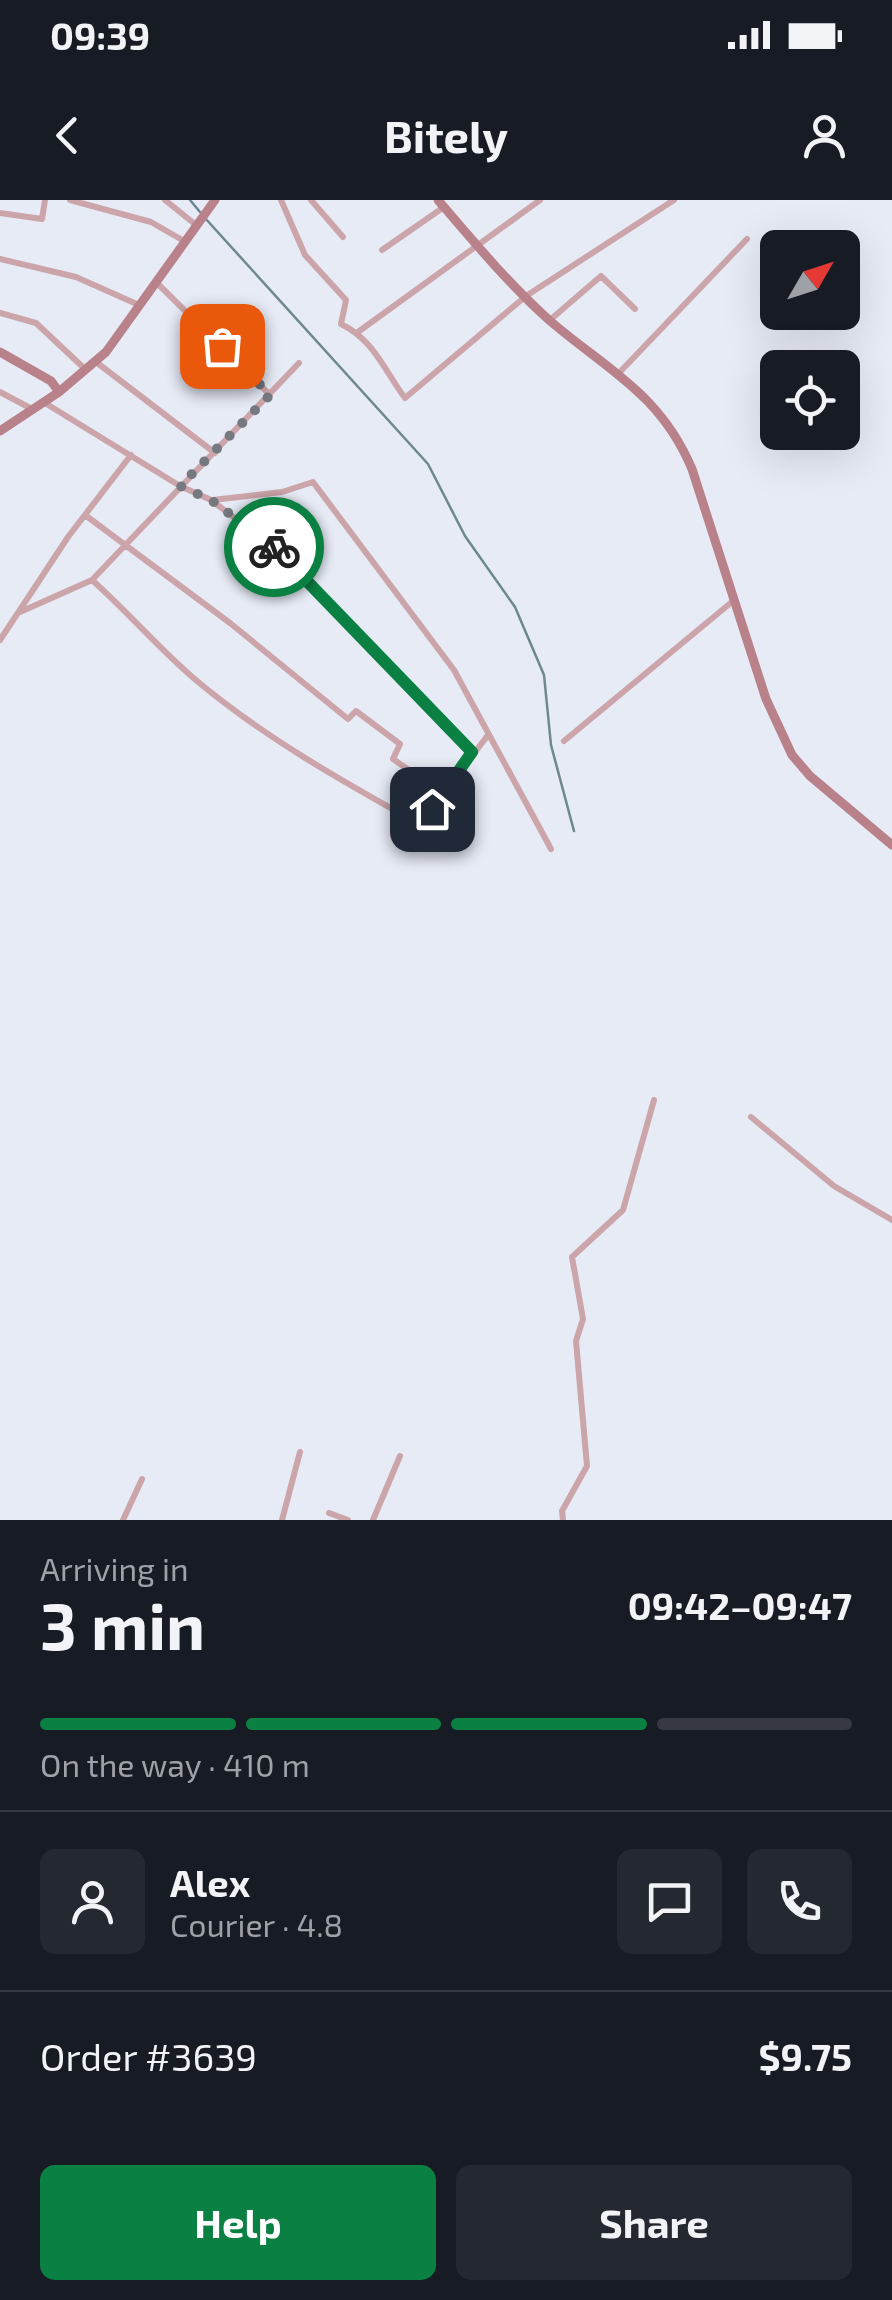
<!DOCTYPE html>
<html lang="en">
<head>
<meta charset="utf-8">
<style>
	:root { --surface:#171b24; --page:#242831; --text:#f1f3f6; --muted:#9ea1a6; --line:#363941; --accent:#0b8043 }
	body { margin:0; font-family:"Exo 2",sans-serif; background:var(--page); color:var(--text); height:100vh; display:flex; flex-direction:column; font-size:38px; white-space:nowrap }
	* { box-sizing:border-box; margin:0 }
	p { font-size:32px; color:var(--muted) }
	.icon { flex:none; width:55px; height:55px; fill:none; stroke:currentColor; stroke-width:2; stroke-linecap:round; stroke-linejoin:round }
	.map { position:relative; height:1320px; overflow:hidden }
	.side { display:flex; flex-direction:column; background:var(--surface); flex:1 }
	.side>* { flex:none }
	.needle { width:65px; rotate:51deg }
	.tools { position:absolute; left:760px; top:30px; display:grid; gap:20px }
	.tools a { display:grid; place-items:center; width:100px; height:100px; border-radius:15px; background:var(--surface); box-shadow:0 10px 40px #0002; font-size:50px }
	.pin { position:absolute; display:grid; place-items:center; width:85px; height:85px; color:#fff; margin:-42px; border-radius:20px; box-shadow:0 5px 15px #0006 }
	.courier { position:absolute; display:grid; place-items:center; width:100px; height:100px; margin:-50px; border:8px solid #0b8043; border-radius:50%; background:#fff; color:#222; box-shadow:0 2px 12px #0007 }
	.head em { font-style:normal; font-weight:700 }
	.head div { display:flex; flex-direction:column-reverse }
	.head { display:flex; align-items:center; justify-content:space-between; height:170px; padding:0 40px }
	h1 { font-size:65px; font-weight:700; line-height:75px }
	.bar { display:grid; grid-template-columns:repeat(4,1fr); gap:15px 10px; align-content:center; height:120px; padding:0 40px }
	.bar i { height:12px; border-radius:8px; background:var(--line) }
	.bar .on { background:var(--accent) }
	.bar p { grid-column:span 4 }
	.line { display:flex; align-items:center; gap:25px; padding:0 40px; border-top:2px solid var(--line) }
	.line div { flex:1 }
	.round { display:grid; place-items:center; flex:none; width:105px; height:105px; border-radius:15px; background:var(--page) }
	.primary-button { display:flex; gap:20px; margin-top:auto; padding:20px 40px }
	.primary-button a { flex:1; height:115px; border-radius:15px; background:var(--accent); color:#fff; font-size:40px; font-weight:700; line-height:115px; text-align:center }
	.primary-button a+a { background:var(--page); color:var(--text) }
	.status { display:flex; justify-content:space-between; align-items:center; height:70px; padding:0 50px; background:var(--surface); direction:ltr }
	.status svg { height:28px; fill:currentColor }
	header { display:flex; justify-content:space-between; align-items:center; height:130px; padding:0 40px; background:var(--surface); font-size:45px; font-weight:700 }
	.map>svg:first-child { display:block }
</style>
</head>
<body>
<div class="status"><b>09:39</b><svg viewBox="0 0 49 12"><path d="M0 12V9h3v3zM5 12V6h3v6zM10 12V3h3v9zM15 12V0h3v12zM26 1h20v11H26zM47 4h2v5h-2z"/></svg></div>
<header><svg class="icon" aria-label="back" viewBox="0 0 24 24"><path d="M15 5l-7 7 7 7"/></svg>Bitely<svg class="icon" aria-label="person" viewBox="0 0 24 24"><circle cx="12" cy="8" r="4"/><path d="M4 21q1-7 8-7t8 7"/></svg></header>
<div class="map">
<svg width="892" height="1320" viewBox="0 0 892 1320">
	<rect width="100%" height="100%" fill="#e7ebf6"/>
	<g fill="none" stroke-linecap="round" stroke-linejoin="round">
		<path stroke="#6e8890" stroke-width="2.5" d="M190,0L200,12
			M205,18L428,264L465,336L515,407L544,475L551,545L574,631"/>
		<path stroke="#cba5aa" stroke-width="6" d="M70,0L151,22L184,41
			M165,0L196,25
			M281,0L305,55L346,100L341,124C374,140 384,170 405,198L526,96L674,0
			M311,0L343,37
			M0,13L42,19L45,0
			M382,50L444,7
			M0,59L76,77L139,105
			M157,83L270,195
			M0,113L36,123L86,170
			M550,120L601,76L635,109
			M358,132L540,0
			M96,162L215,253
			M619,173L747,39
			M0,192L32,209
			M45,203L180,286L211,300L278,351L472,552
			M213,300L282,292L313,282L454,470L551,649
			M85,315L230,423L348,519L356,511L400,544L393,559L443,594
			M92,380C128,412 160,450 197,481C271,543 360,591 444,638
			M20,412L92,380L299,163
			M0,440L68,337L131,255
			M564,541L733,401
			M432,609L488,535
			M751,917L834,986L892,1020
			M329,1313L348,1320
			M123,1320L142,1279
			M282,1320L300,1252
			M373,1320L400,1256
			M563,1320L562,1311L587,1266L576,1141L583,1119L572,1057L623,1010L654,900"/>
		<path stroke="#b9828b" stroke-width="9" d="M438,0C473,41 509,84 549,120C607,170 660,193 692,269L766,499L792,555L810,576L892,645
			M0,152L51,181L59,192
			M0,231L59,192L106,152L215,0"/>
	</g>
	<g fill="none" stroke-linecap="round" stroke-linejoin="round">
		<path stroke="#777980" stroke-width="10" stroke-dasharray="0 18" d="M222,146L270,195L180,286L211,300L274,347"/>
		<path stroke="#0b8043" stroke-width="12" d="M274,347L472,552L432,609"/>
	</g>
</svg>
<div class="tools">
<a><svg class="needle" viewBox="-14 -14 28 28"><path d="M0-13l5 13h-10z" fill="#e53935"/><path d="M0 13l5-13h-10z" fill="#9ea1a6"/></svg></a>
<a><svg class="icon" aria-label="locate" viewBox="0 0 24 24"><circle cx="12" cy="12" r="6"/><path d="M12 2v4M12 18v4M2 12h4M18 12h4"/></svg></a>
</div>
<div class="pin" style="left:222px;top:146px;background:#ea580c"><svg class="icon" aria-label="bag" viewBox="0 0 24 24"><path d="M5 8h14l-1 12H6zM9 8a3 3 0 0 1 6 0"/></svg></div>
<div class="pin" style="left:432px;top:609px;background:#1f2937"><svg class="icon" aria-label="home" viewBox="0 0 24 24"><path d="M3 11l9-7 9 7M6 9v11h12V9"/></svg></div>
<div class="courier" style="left:274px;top:347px"><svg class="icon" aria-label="bike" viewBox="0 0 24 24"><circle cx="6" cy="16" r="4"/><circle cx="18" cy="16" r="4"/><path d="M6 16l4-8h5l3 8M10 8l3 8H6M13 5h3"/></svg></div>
</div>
<section class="side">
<div class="head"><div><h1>3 min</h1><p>Arriving in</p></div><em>09:42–09:47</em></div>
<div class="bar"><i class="on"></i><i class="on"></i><i class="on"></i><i></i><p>On the way · 410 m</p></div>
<div class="line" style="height:180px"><a class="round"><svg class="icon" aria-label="person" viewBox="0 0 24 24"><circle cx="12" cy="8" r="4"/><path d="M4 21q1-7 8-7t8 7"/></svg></a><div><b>Alex</b><p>Courier · 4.8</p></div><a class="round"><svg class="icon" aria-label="chat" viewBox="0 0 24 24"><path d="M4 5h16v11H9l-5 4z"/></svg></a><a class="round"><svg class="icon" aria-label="phone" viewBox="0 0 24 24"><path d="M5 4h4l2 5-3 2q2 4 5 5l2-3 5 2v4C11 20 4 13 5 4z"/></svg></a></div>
<div class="line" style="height:130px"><div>Order #3639</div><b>$9.75</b></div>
<div class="primary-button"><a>Help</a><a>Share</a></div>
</section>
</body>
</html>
